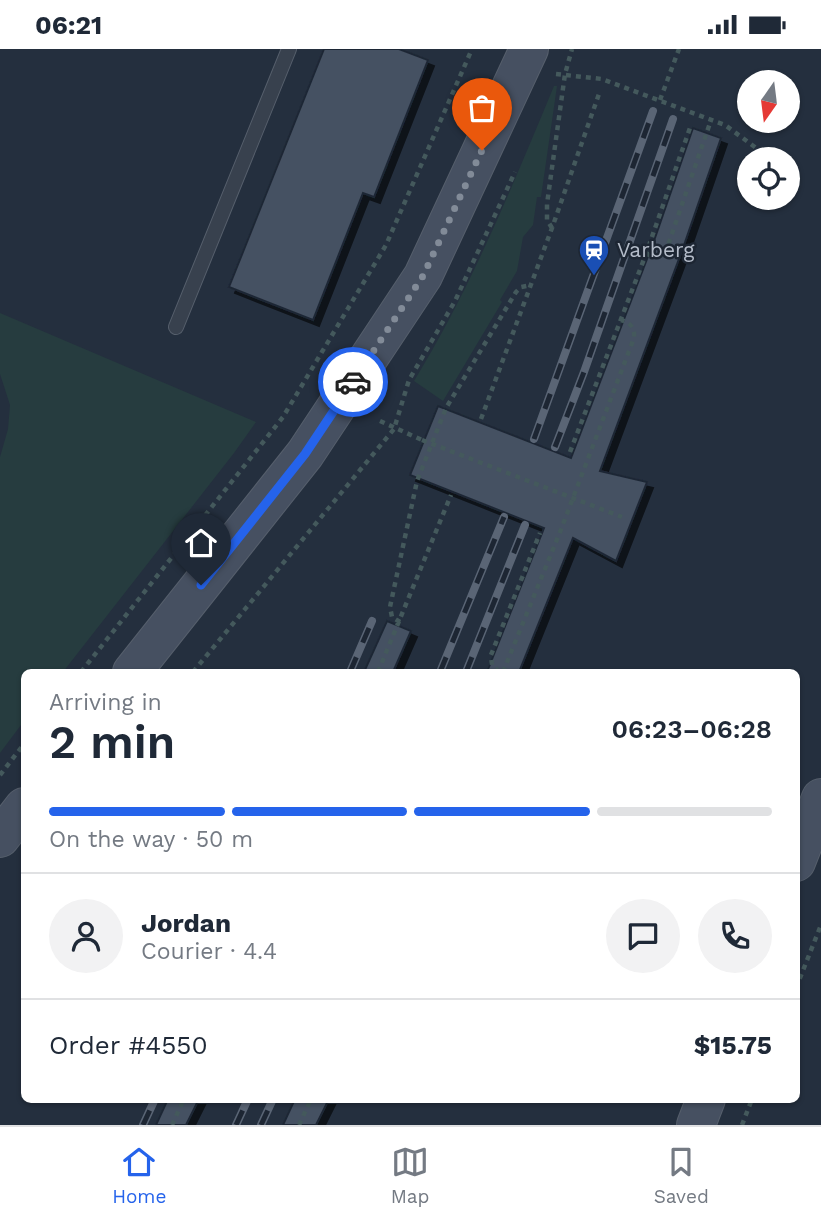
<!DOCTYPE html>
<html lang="en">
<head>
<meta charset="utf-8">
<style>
	:root { --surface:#fff; --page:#f2f2f3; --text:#1f2937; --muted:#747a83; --line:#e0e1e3; --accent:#2563eb }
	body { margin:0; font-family:"Work Sans",sans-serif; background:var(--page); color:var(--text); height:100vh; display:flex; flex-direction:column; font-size:26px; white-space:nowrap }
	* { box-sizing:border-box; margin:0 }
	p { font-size:23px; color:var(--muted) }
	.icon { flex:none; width:38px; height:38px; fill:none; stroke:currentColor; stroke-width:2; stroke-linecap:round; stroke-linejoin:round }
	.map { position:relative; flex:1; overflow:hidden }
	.details { position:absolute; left:21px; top:620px; width:779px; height:434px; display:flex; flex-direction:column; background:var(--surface); border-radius:10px; box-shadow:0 2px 5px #0004 }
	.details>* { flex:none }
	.needle { width:46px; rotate:194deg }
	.controls { position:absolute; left:737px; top:21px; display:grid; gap:14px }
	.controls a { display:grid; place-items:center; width:63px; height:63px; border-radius:50%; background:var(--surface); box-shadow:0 2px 5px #0004; font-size:35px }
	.pin { position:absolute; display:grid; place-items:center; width:60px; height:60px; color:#fff; margin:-72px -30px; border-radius:50% 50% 50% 0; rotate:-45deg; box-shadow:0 0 7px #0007 }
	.pin .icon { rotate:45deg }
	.courier { position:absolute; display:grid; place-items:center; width:70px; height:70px; margin:-35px; border:5px solid #2563eb; border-radius:50%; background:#fff; color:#222; box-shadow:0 2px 9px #0007 }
	.head em { font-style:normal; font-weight:600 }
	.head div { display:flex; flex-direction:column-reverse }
	.head { display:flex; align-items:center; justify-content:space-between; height:119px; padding:0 28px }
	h1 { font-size:46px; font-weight:600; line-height:52px }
	.bar { display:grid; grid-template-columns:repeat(4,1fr); gap:10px 7px; align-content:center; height:84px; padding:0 28px }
	.bar i { height:9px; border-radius:5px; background:var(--line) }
	.bar .current { background:var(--accent) }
	.bar p { grid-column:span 4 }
	.line { display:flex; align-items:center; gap:18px; padding:0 28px; border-top:2px solid var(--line) }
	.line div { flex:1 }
	.round { display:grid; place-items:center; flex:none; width:74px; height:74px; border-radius:37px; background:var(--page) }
	.status { display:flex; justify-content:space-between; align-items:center; height:49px; padding:0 35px; background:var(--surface); direction:ltr }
	.status svg { height:19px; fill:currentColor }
	.dock { display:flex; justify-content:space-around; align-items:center; height:98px; border-top:2px solid var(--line); background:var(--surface); font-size:19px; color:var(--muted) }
	.dock a { display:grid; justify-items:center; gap:4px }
	.dock .current { color:var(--accent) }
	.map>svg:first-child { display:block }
</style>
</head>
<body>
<div class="status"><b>06:21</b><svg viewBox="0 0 49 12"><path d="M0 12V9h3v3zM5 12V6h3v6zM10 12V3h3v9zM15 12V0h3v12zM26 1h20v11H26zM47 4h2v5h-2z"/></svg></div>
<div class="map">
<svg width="821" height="1076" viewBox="0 0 821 1076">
	<defs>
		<filter id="shadow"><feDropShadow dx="6" dy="6" stdDeviation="0" flood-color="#0009"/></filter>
	</defs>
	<rect width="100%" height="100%" fill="#242f3e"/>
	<path fill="#263c3f" d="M554,37H557L541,148H537L533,176L523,188L517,222L500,251L502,253L443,352L414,332C471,239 512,138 554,37Z
		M0,264L256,373L234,404L63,623H24V672L0,704V408L8,380L10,356L0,325Z"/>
	<path fill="#455162" stroke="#1f2835" stroke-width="2" filter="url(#shadow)" d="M324,0H399L428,11L374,148L363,144L313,271L229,238Z
		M693,79L721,89L683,199L600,422L647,433L616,512L573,489L519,623H487L544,479L410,426L438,357L571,409L655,189Z
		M387,572L411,582L393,623H364Z
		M168,1050H199L186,1076H156Z
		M295,1050H329L316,1076H283Z"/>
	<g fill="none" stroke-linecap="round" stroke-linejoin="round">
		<g stroke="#565f6c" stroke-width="16">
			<path id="lane" d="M176,278L289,0"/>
		</g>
		<g stroke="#565f6c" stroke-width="40">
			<path id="secondary" d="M132,623L305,405L423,227L529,0
				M0,789L24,758
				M796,813L821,749
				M696,1076L706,1050"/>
		</g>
		<path stroke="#44595c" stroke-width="4.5" stroke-dasharray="5 5" stroke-linecap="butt" d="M556,25L602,30L725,76L767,107
			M660,51L679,0
			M552,179L547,171V155L565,25L572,0
			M646,205L657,208L666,202L711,71
			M481,370L552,179L600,42
			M380,372L422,391
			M570,403L646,205L691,76
			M400,573L392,568L390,558L417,432L446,359L516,243L521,238L531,236
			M81,623L283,368L386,196L472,0
			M193,623L394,380L409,331L455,252L515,123
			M378,623L451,446
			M499,623L492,616L491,606L540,484
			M503,623L560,483L634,289C635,279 631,274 621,271
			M0,726L24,695
			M796,939L821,876
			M172,1076L184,1050
			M299,1076L311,1050
			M742,1076L752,1050"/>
		<use href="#lane" stroke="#38414e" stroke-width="14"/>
		<use href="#secondary" stroke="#465061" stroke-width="38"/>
		<g stroke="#5a6575" stroke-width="8">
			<path id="rail" d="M534,390L653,62
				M555,398L584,323L673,70
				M350,623L372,572
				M440,623L504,468
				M466,623L525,476
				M143,1076L155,1050
				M236,1076L248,1050
				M261,1076L273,1050"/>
		</g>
		<use href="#rail" stroke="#1d2633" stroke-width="5" stroke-dasharray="16" stroke-linecap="butt"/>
		<path stroke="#44595c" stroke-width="4.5" stroke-dasharray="5 5" stroke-linecap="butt" d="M422,391L622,468"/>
	</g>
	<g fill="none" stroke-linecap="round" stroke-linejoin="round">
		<path stroke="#828b98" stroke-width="7" stroke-dasharray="0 12.6" d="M353,333L423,227L482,101"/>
		<path stroke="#2563eb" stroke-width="9" d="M201,536L305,405L353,333"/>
	</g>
	<defs>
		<g id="station-pin" transform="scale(1.575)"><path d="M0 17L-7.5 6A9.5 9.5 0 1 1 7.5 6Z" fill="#1a4fb4" stroke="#1d2633"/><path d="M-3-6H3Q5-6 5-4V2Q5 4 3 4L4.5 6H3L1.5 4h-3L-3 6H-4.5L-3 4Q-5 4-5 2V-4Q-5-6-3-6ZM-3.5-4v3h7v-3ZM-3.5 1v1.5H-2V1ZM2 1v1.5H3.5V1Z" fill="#fff"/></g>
	</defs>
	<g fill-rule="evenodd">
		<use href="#station-pin" x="594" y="201"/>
	</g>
	<g text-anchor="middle" stroke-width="5" stroke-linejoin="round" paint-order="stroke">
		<g font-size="21" fill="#b4bcc9" stroke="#1d2633" text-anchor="start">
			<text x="617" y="208">Varberg</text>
		</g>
	</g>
</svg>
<div class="controls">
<a><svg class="needle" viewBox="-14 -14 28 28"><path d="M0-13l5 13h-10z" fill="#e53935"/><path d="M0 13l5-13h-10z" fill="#747a83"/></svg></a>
<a><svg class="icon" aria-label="locate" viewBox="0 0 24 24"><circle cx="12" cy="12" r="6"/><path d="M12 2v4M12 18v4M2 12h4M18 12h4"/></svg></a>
</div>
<div class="pin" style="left:482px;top:101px;background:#ea580c"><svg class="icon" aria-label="bag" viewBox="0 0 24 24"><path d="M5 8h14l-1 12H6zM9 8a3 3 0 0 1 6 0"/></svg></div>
<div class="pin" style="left:201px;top:536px;background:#1f2937"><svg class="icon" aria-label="home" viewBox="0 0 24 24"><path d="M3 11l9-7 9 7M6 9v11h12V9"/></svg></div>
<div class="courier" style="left:353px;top:333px"><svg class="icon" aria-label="car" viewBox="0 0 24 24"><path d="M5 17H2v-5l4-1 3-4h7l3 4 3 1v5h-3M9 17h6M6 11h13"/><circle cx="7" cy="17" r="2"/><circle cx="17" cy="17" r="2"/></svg></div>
<section class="details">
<div class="head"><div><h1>2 min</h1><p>Arriving in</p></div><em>06:23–06:28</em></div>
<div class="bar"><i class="current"></i><i class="current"></i><i class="current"></i><i></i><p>On the way · 50 m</p></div>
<div class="line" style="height:126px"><a class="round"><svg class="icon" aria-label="person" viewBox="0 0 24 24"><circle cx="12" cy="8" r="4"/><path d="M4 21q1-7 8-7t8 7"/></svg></a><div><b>Jordan</b><p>Courier · 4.4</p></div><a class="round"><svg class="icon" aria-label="chat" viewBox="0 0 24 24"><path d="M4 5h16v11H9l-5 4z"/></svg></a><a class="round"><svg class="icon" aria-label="phone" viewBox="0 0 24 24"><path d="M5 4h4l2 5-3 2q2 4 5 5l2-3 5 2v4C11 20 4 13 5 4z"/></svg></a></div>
<div class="line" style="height:91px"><div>Order #4550</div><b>$15.75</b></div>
</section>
</div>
<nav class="dock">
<a class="current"><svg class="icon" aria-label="home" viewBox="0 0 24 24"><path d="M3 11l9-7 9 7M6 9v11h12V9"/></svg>Home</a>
<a><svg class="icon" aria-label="map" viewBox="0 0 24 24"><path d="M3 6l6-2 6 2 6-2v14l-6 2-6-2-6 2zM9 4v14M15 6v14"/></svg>Map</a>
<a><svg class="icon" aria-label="saved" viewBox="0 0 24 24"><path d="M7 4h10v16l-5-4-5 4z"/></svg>Saved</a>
</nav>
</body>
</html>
